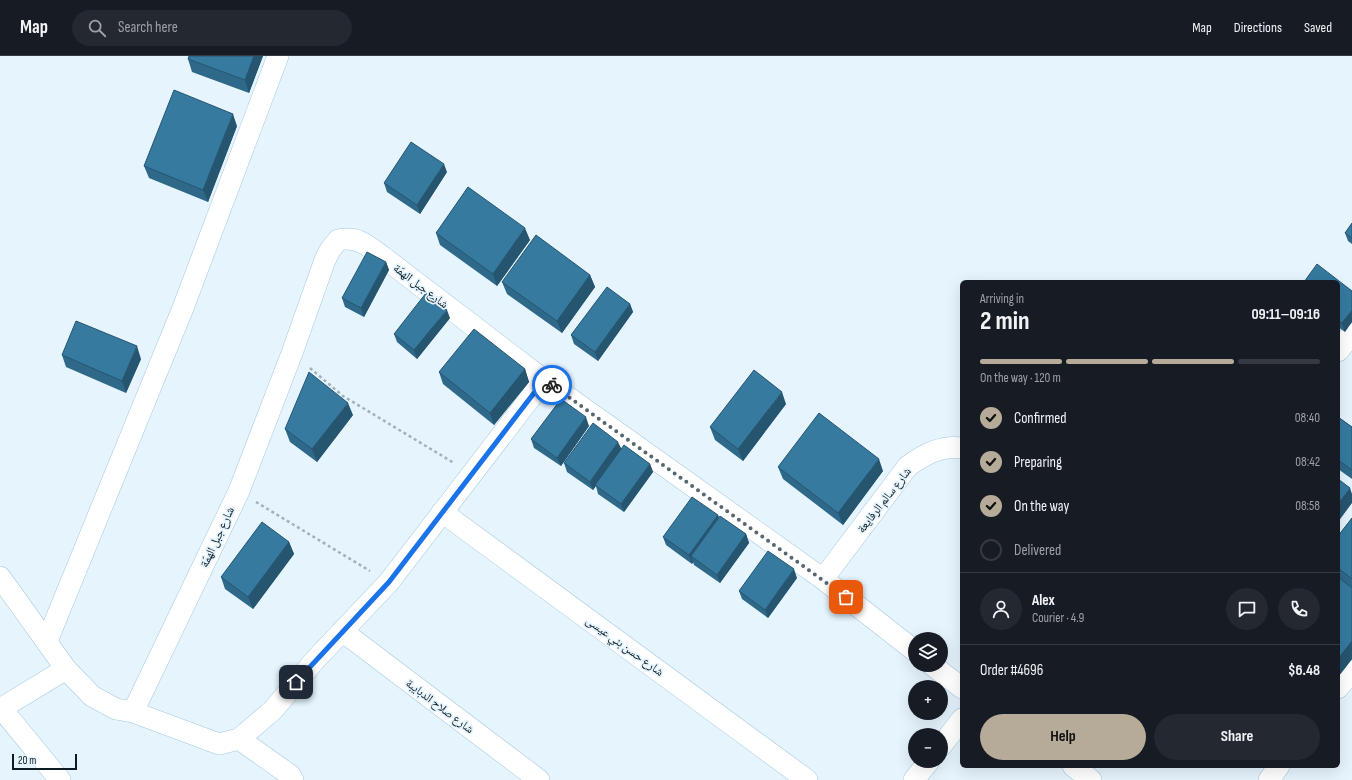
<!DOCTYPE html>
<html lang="en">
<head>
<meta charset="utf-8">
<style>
	:root { --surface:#171b24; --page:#242831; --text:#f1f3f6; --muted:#9ea1a6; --line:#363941; --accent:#b6ab98 }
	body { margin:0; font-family:"Sofia Sans Condensed","Noto Naskh Arabic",sans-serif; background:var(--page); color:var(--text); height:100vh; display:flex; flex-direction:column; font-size:15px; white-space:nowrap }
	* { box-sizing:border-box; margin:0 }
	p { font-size:13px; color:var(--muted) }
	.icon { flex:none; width:22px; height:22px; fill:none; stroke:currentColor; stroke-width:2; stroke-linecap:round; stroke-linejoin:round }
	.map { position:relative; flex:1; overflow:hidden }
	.drawer { position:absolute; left:960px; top:224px; width:380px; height:488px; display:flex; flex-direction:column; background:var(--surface); border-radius:6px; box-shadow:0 4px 16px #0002 }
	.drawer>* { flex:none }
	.controls { position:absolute; left:908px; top:576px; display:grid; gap:8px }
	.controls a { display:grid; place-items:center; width:40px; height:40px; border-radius:50%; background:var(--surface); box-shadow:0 4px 16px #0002; font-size:20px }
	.scale { position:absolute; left:12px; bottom:10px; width:65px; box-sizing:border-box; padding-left:4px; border:2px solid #0c1a22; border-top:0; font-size:11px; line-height:14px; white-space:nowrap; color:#0c1a22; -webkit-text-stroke:3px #e6f4fe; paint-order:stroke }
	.pin { position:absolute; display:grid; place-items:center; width:34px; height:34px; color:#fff; margin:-17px; border-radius:8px; box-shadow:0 2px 6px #0006 }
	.courier { position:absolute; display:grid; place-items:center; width:40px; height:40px; margin:-20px; border:3px solid #1a73e8; border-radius:50%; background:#fff; color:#222; box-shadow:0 1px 5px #0007 }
	.summary em { font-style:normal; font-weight:700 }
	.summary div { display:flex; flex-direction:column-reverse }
	.summary { display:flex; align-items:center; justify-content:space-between; height:68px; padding:0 20px }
	h1 { font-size:26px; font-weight:700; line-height:30px }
	.bar { display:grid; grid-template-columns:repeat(4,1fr); gap:6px 4px; align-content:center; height:48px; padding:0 20px }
	.bar i { height:5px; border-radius:3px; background:var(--line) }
	.bar .on { background:var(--accent) }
	.bar p { grid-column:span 4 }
	.line { display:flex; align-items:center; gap:10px; padding:0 20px; border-top:1px solid var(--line) }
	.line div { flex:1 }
	.round { display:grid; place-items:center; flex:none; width:42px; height:42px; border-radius:21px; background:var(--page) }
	ol { padding:0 20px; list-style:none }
	li { display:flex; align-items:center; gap:12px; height:44px }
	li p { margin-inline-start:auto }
	li .icon { padding:4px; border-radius:50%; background:var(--accent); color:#111; stroke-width:4 }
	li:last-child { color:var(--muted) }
	li i { width:22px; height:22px; border:2px solid var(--line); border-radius:50% }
	.action { display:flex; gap:8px; margin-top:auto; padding:8px 20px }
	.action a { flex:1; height:46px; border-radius:24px; background:var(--accent); color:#111; font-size:16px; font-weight:700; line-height:46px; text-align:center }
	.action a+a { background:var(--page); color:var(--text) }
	header { display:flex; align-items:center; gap:24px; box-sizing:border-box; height:56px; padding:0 20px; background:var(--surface); border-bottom:1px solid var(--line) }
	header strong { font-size:19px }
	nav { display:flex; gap:22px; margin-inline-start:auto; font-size:14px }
	.search { width:280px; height:36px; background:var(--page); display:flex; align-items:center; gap:10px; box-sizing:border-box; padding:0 14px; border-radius:22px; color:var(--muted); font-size:15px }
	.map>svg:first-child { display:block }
</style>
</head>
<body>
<header>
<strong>Map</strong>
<div class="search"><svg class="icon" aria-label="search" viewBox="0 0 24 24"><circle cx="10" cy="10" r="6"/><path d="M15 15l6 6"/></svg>Search here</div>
<nav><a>Map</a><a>Directions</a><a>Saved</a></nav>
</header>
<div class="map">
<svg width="1352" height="724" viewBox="0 0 1352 724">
	<rect width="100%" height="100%" fill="#e6f4fe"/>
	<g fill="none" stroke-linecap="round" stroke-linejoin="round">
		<g stroke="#a4c8de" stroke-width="22">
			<path id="minor" d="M1338,295L1352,278
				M442,456L807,724
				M0,521L66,613L92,640L116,653L133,656L219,688L239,683L273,654L315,604L389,526L544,324
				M823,523L908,410C925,398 941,389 962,392
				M342,575L539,724
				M47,585L183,252L278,0
				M932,609L962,632
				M1338,632L1352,615
				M1,652L60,724
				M0,653L66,613
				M133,656L239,435L292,297L325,204L330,194L338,184C358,180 367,189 383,201L544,324L823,523L915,595
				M239,683L290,719L293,724
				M941,690L962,663
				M1073,710L1091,724
				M914,724L929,705
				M1269,724L1279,710"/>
		</g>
		<path stroke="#a2b0b9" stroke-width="2.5" stroke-dasharray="3 3" stroke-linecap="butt" d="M310,312L343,340L454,407
			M256,446L370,515"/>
		<use href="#minor" stroke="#fff" stroke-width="21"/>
	</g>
	<path fill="#2e698a" d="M263,0L249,37L192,16L188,3Z
		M237,70L208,146L149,122L144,110Z
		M447,116L420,158L387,136L384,127Z
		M1352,167V188L1348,185L1345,177Z
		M436,177L530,184L497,230L440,189Z
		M386,206L389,214L364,261L345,251L342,242Z
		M590,219L595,231L562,277L507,238L502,226Z
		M1338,226L1352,235L1345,276L1338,271Z
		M630,248L633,256L598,305L574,288L571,279Z
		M450,262L417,303L397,286L394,278Z
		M62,299L141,303L126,337L66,311Z
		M525,313L529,326L494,369L443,328L439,316Z
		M786,348L743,405L715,384L710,371Z
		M353,359L317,406L290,386L285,373Z
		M1338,361L1352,371V423L1338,413Z
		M589,370L561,410L534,392L531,383Z
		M621,393L650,408L653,416L624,456L598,438L596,430L593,434L567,416L564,407Z
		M778,411L883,415L843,469L783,423Z
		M718,459L719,462L746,478L749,487L720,527L694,509L693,506L692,508L666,489L663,481Z
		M1352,462V603L1338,621V480Z
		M289,486L294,498L253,553L225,533L221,521Z
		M797,522L768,562L742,543L739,535Z"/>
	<path fill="#265570" d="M254,0H263L249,37L245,24Z
		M233,58L237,70L208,146L203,134Z
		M444,108L447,116L420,158L417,149Z
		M525,172L530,184L497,230L493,218Z
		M386,206L389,214L364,261L361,252Z
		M590,219L595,231L562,277L557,265Z
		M630,248L633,256L598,305L595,296Z
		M447,254L450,262L417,303L414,294Z
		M1352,254V266L1345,276L1342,267Z
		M137,290L141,303L126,337L122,325Z
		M525,313L529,326L494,369L490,357Z
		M782,336L786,348L743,405L738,393Z
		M348,347L353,359L317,406L312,393Z
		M586,361L589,370L561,410L557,402Z
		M618,386L622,394L593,434L590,426Z
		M879,403L883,415L843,469L838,457Z
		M650,408L653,416L624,456L621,448Z
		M1350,432L1352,438V447L1338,466V448Z
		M718,459L721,468L691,500L693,506L692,508L689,499Z
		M746,478L749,487L720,527L717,519Z
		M289,486L294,498L253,553L248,541Z
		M794,513L797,522L768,562L765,554Z
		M1352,585V603L1338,621V603Z"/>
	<path fill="#367aa0" stroke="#265570" d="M189,0H254L245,24L188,3Z
		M174,34L233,58L203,134L144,110Z
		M411,86L444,108L417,149L384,127Z
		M468,131L525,172L493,218L436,177Z
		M1352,167V182L1345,177Z
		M536,179L590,219L557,265L502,226Z
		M367,196L386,206L361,252L342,242Z
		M1317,208L1352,235V254L1342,267L1338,265V226H1304Z
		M607,231L630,248L595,296L571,279Z
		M426,237L447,254L414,294L394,278Z
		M76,265L137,290L122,325L62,299Z
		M474,273L525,313L490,357L439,316Z
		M754,314L782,336L738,393L710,371Z
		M309,316L348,347L312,393L285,373Z
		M561,343L586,361L557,402L531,383Z
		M819,357L879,403L838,457L778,411Z
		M1338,361L1352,371V414L1338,404Z
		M593,367L618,386L590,426L564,407Z
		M624,389L650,408L621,448L595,429Z
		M1338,423L1350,432L1338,448Z
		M692,441L718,459L689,499L663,481Z
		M720,460L746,478L717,519L691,500Z
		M1352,462V523L1338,512V480Z
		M262,466L289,486L248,541L221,521Z
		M768,495L794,513L765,554L739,535Z
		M1338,521L1352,532V585L1338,603Z"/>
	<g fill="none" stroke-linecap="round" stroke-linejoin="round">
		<path stroke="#58666f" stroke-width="4" stroke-dasharray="0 7.2" d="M552,329L846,541"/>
		<path stroke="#1a73e8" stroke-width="5" d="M296,626L389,526L544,324L552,329"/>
	</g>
	<g text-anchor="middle" stroke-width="3.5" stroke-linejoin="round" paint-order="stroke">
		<g font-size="12" fill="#0c1a22" stroke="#e6f4fe">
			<text transform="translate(421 230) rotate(37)" y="4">شارع جبل الهمّة</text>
			<text transform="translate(884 444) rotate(-52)" y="4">شارع سالم الرفايعة</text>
			<text transform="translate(217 481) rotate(-65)" y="4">شارع جبل الهمّة</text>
			<text transform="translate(625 590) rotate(36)" y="4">شارع حسن بني عيسى</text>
			<text transform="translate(440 650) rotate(37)" y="4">شارع صلاح الدبايبة</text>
		</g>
	</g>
</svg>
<div class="controls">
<a><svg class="icon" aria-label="layers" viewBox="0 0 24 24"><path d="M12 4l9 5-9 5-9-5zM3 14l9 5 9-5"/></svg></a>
<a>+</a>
<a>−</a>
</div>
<div class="scale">20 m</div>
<div class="pin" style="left:846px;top:541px;background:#ea580c"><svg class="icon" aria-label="bag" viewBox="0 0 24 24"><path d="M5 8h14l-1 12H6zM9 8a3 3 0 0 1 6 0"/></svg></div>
<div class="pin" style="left:296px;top:626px;background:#1f2937"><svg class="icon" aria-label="home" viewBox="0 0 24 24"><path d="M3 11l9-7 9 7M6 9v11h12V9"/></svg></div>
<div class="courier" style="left:552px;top:329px"><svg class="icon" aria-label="bike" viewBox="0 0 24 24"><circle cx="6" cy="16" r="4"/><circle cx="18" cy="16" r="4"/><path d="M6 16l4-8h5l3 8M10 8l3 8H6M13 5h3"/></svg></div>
<section class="drawer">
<div class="summary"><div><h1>2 min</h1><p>Arriving in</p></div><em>09:11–09:16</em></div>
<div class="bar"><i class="on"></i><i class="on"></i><i class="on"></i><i></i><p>On the way · 120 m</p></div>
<ol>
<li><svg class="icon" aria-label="check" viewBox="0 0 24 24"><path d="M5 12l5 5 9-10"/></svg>Confirmed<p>08:40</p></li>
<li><svg class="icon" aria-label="check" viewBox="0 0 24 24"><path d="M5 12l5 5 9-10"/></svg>Preparing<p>08:42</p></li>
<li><svg class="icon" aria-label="check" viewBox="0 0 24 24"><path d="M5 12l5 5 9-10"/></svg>On the way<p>08:58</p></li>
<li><i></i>Delivered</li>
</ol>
<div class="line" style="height:72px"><a class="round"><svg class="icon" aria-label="person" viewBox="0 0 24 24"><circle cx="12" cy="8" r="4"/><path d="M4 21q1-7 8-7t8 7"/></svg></a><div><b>Alex</b><p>Courier · 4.9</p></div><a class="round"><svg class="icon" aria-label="chat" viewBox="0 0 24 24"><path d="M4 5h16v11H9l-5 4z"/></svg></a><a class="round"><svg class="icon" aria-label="phone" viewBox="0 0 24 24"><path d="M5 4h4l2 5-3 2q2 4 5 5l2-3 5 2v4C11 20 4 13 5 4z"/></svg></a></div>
<div class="line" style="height:52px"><div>Order #4696</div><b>$6.48</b></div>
<div class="action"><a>Help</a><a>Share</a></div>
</section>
</div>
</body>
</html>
